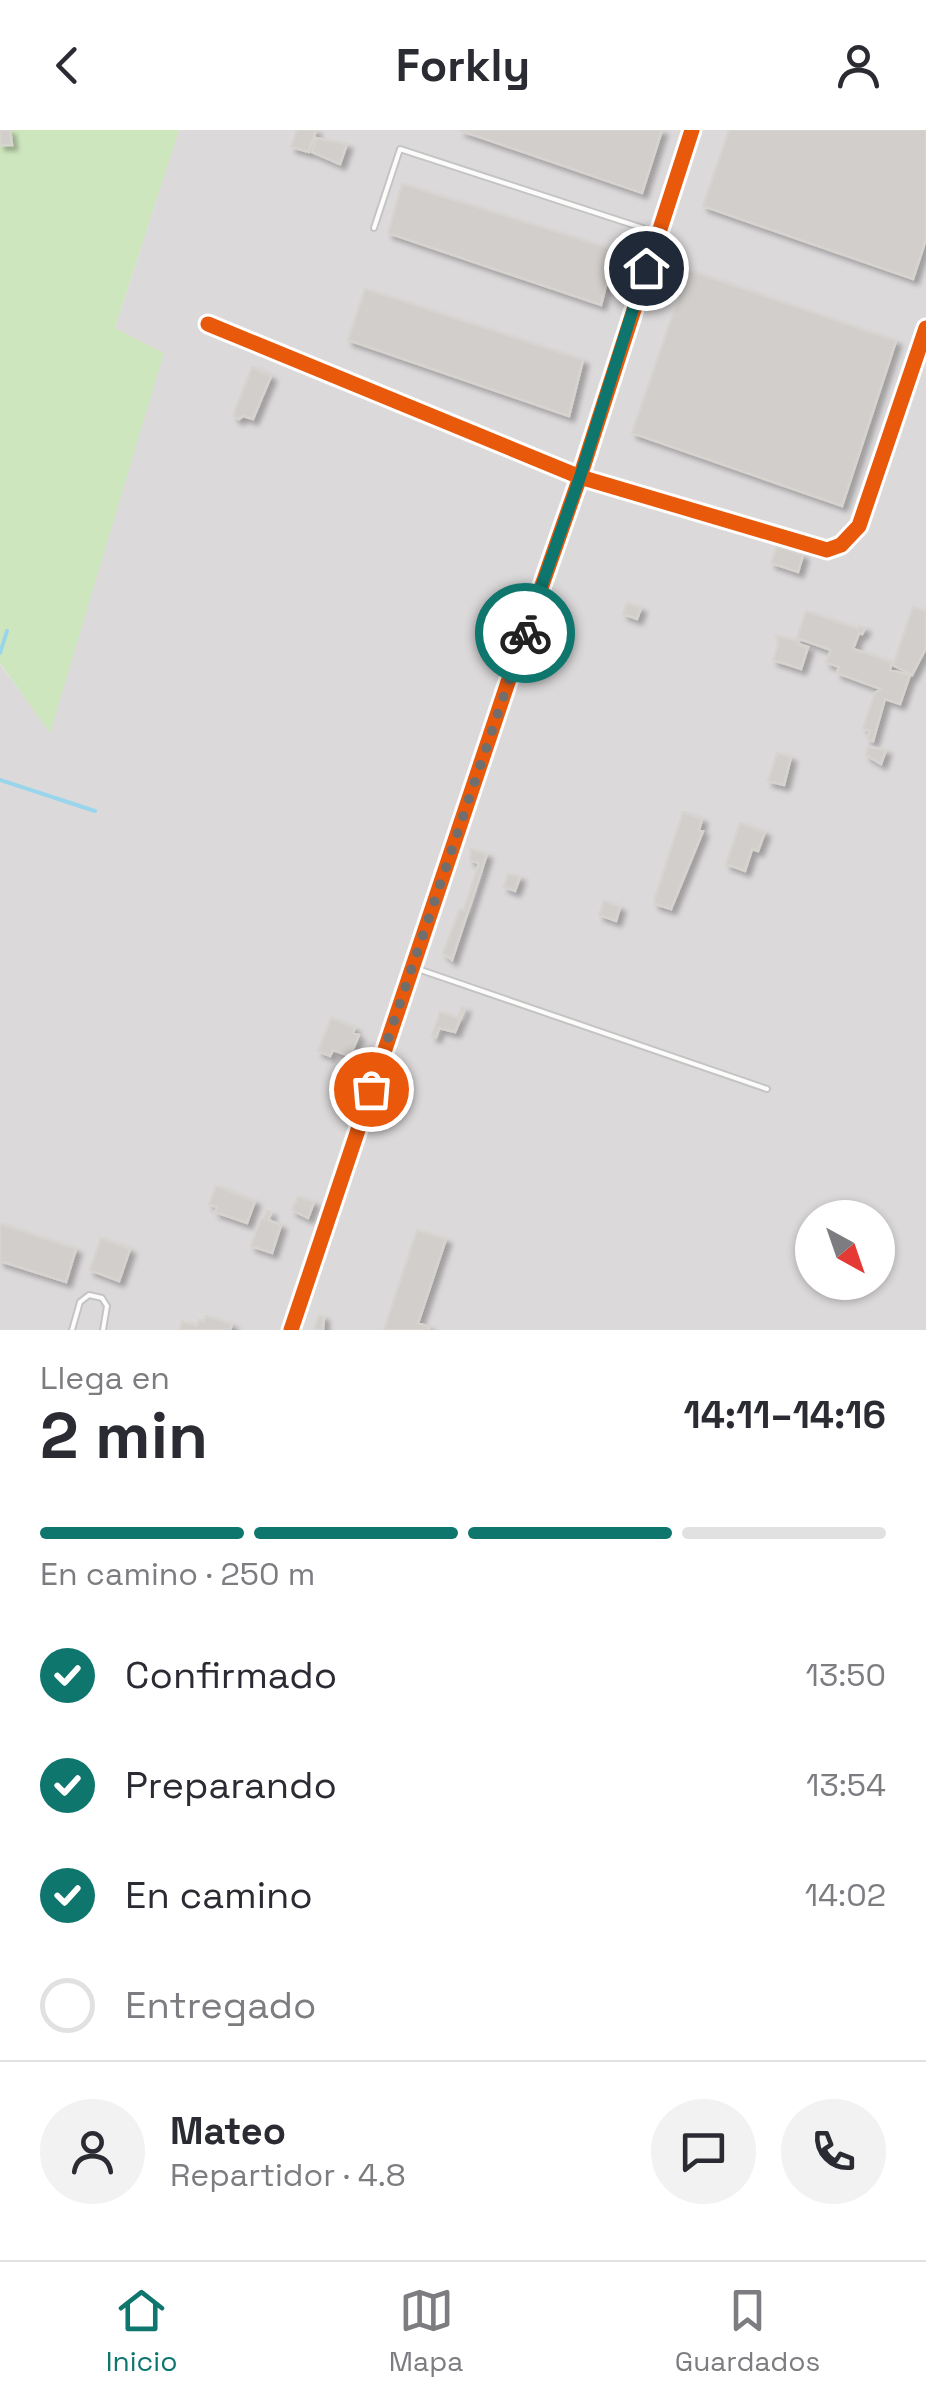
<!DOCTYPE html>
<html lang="es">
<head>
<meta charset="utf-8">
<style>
	:root { --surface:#fff; --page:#f2f2f3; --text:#2b2b33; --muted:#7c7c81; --line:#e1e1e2; --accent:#0f766e }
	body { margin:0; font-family:"Space Grotesk",sans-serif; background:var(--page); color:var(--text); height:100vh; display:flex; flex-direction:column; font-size:38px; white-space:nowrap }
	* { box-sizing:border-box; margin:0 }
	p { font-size:32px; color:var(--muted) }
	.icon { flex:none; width:55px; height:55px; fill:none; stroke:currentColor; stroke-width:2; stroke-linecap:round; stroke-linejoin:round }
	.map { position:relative; height:1200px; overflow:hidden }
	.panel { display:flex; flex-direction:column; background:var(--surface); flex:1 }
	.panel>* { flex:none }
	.needle { width:65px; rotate:140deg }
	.tools { position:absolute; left:795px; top:1070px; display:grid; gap:20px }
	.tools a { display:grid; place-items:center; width:100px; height:100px; border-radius:50%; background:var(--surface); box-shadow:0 2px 8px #0004; font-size:50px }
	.pin { position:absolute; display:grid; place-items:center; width:85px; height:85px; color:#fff; margin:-42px; border:5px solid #fff; border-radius:50%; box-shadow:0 2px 10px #0007 }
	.courier { position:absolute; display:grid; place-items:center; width:100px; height:100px; margin:-50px; border:8px solid #0f766e; border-radius:50%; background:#fff; color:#222; box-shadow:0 2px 12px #0007 }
	.head em { font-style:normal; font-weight:700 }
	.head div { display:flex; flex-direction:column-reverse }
	.head { display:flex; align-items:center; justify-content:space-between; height:170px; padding:0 40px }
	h1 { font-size:65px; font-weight:700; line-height:75px }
	.bar { display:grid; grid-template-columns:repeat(4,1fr); gap:15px 10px; align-content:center; height:120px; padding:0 40px }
	.bar i { height:12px; border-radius:8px; background:var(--line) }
	.bar .selected { background:var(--accent) }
	.bar p { grid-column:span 4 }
	.line { display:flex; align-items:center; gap:25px; padding:0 40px; border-top:2px solid var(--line) }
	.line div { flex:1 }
	.round { display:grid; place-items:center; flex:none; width:105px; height:105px; border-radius:52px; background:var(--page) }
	ol { padding:0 40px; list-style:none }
	li { display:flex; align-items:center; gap:30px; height:110px }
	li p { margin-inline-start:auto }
	li .icon { padding:10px; border-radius:50%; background:var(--accent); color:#fff; stroke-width:4 }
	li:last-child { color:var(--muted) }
	li i { width:55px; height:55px; border:5px solid var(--line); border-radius:50% }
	header { display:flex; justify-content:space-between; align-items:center; height:130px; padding:0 40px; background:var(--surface); font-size:45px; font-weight:700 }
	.menu { display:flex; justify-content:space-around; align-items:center; height:140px; border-top:2px solid var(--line); background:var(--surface); font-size:28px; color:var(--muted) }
	.menu a { display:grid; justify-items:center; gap:5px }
	.menu .selected { color:var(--accent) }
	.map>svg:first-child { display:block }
</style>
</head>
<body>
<header><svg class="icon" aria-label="back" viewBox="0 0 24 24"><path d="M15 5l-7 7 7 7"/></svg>Forkly<svg class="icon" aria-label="person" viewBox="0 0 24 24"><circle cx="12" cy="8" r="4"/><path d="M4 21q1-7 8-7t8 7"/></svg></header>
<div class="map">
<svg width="926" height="1200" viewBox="0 0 926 1200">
	<defs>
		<filter id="shadow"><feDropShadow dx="5" dy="5" stdDeviation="2.5" flood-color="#0004"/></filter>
	</defs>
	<rect width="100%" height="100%" fill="#ece8e4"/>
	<path fill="#dcd9db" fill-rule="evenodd" d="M179,0H926V1200H0V534L50,602L163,223L115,198ZM812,1088H878V1152H812Z"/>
	<path fill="#cee6be" d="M0,0H179L115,198L164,223L50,603L0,533Z"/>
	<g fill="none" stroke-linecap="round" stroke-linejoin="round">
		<path stroke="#99d6ec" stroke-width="4" d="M0,523L7,501
			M0,650L95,681"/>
	</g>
	<path fill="#d1cecb" stroke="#d7d4d0" stroke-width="2.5" filter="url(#shadow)" d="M0,0H10L12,15H0Z
		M297,0H316L309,22L291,17Z
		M459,0H662L642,63Z
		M729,0H926V109L913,149L703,76Z
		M316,8L347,14L340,34L312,22Z
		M402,54L615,120L601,175L388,103Z
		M688,140L896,211L842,376L632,303Z
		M365,159L583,230L569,286L348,210Z
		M252,237L271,246L253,289L243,286L239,289L234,287V283Z
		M777,416L803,425L798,442L771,433Z
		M627,473L641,478L637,489L623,484Z
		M913,477L926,481V518L912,545L893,535Z
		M806,481L858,499L859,496L865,498L862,504L859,503L853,519L892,532L890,540L910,545L900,574L885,569L873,611L867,609L870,601L863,598L875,563L881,559L837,543L839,537L826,532L831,520L797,508Z
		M776,506L798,511V514L808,517L801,539L773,530L779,513Z
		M868,617L886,620L881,634L866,625Z
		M777,623L791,627L784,655L768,651Z
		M683,682L702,689L699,700L703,701L671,779L655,774L654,771Z
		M740,693L765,702L758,721L752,719L745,741L726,734Z
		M471,719L487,724L452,830L443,823L460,779L464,780L479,733L470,730Z
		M508,744L520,747L515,761L504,757Z
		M604,771L620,777L616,791L599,785Z
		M462,877L465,878L455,902L439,898L436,907L432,906L440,882L458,888Z
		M331,888L355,898L353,903L359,905L350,926L333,920L330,926L318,921Z
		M216,1056L255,1071L247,1093L215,1082L217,1077L209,1074Z
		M298,1067L314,1072L308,1088L292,1080Z
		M267,1081L271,1082L268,1090L281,1095L272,1123L251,1116L261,1088L264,1089Z
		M0,1094L76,1119L66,1152L0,1131Z
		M417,1100L446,1109L418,1193L429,1197V1200H384Z
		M101,1108L130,1119L119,1151L90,1140Z
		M319,1185L324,1187L323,1200H314Z
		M206,1186L232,1194L230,1200H180L182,1191L197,1196L199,1190L204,1191Z"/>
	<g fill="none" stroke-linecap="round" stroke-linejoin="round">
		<g stroke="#c5c4c5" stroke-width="8">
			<path id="service" d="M374,98L400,19L658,103
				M412,837L767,959
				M72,1200L80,1172L89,1165L102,1168L107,1176L103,1200"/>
		</g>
		<g stroke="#c5c4c5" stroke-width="11">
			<path id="minor" d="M208,194L580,347L827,420L841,415L859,396L926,198
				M291,1200L507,555L580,347L692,0"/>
		</g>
		<use href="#service" stroke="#fcfcfb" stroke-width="4"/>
		<use href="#minor" stroke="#fcfcfb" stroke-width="8"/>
		<g stroke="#fff" stroke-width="21">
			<path id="cycleway" d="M208,194L580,347L827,420L841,415L859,396L926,198
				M291,1200L507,555L580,347L692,0"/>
		</g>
		<use href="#cycleway" stroke="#e8590c" stroke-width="15"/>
	</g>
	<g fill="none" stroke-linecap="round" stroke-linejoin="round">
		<path stroke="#706f6e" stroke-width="10" stroke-dasharray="0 18" d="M371,959L525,503"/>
		<path stroke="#0f766e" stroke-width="12" d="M525,503L580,347L646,138"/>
	</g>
</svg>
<div class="tools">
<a><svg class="needle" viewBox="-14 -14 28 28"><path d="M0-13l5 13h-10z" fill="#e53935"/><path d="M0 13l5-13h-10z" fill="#7c7c81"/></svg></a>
</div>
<div class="pin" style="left:371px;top:959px;background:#ea580c"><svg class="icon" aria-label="bag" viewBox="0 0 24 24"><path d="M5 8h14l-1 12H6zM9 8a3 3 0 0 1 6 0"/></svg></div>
<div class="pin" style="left:646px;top:138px;background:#1f2937"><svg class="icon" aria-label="home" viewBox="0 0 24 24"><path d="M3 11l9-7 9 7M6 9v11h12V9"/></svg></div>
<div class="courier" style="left:525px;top:503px"><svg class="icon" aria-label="bike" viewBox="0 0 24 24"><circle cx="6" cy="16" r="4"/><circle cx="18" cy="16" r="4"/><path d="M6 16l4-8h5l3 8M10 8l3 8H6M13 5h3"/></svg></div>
</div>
<section class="panel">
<div class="head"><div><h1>2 min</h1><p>Llega en</p></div><em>14:11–14:16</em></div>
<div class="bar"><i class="selected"></i><i class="selected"></i><i class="selected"></i><i></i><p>En camino · 250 m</p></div>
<ol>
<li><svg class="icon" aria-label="check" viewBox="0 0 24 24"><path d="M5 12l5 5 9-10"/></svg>Confirmado<p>13:50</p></li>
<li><svg class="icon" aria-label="check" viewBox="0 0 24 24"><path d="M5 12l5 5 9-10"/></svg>Preparando<p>13:54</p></li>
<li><svg class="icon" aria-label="check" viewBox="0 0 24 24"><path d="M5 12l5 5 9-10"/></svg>En camino<p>14:02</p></li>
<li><i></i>Entregado</li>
</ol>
<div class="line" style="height:180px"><a class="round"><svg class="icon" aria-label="person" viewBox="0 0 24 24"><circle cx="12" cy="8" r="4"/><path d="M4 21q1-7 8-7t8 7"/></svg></a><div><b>Mateo</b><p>Repartidor · 4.8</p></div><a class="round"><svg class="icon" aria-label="chat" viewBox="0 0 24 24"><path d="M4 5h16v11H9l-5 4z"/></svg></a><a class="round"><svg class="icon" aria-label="phone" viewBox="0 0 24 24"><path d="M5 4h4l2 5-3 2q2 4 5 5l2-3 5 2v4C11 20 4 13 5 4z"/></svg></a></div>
</section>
<nav class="menu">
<a class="selected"><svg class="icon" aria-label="home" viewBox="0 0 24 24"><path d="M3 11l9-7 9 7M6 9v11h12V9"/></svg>Inicio</a>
<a><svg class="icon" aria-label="map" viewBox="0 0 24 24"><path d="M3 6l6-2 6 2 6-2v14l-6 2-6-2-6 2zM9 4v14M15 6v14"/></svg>Mapa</a>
<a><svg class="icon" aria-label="saved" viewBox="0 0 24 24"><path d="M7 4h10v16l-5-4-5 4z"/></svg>Guardados</a>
</nav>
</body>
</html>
